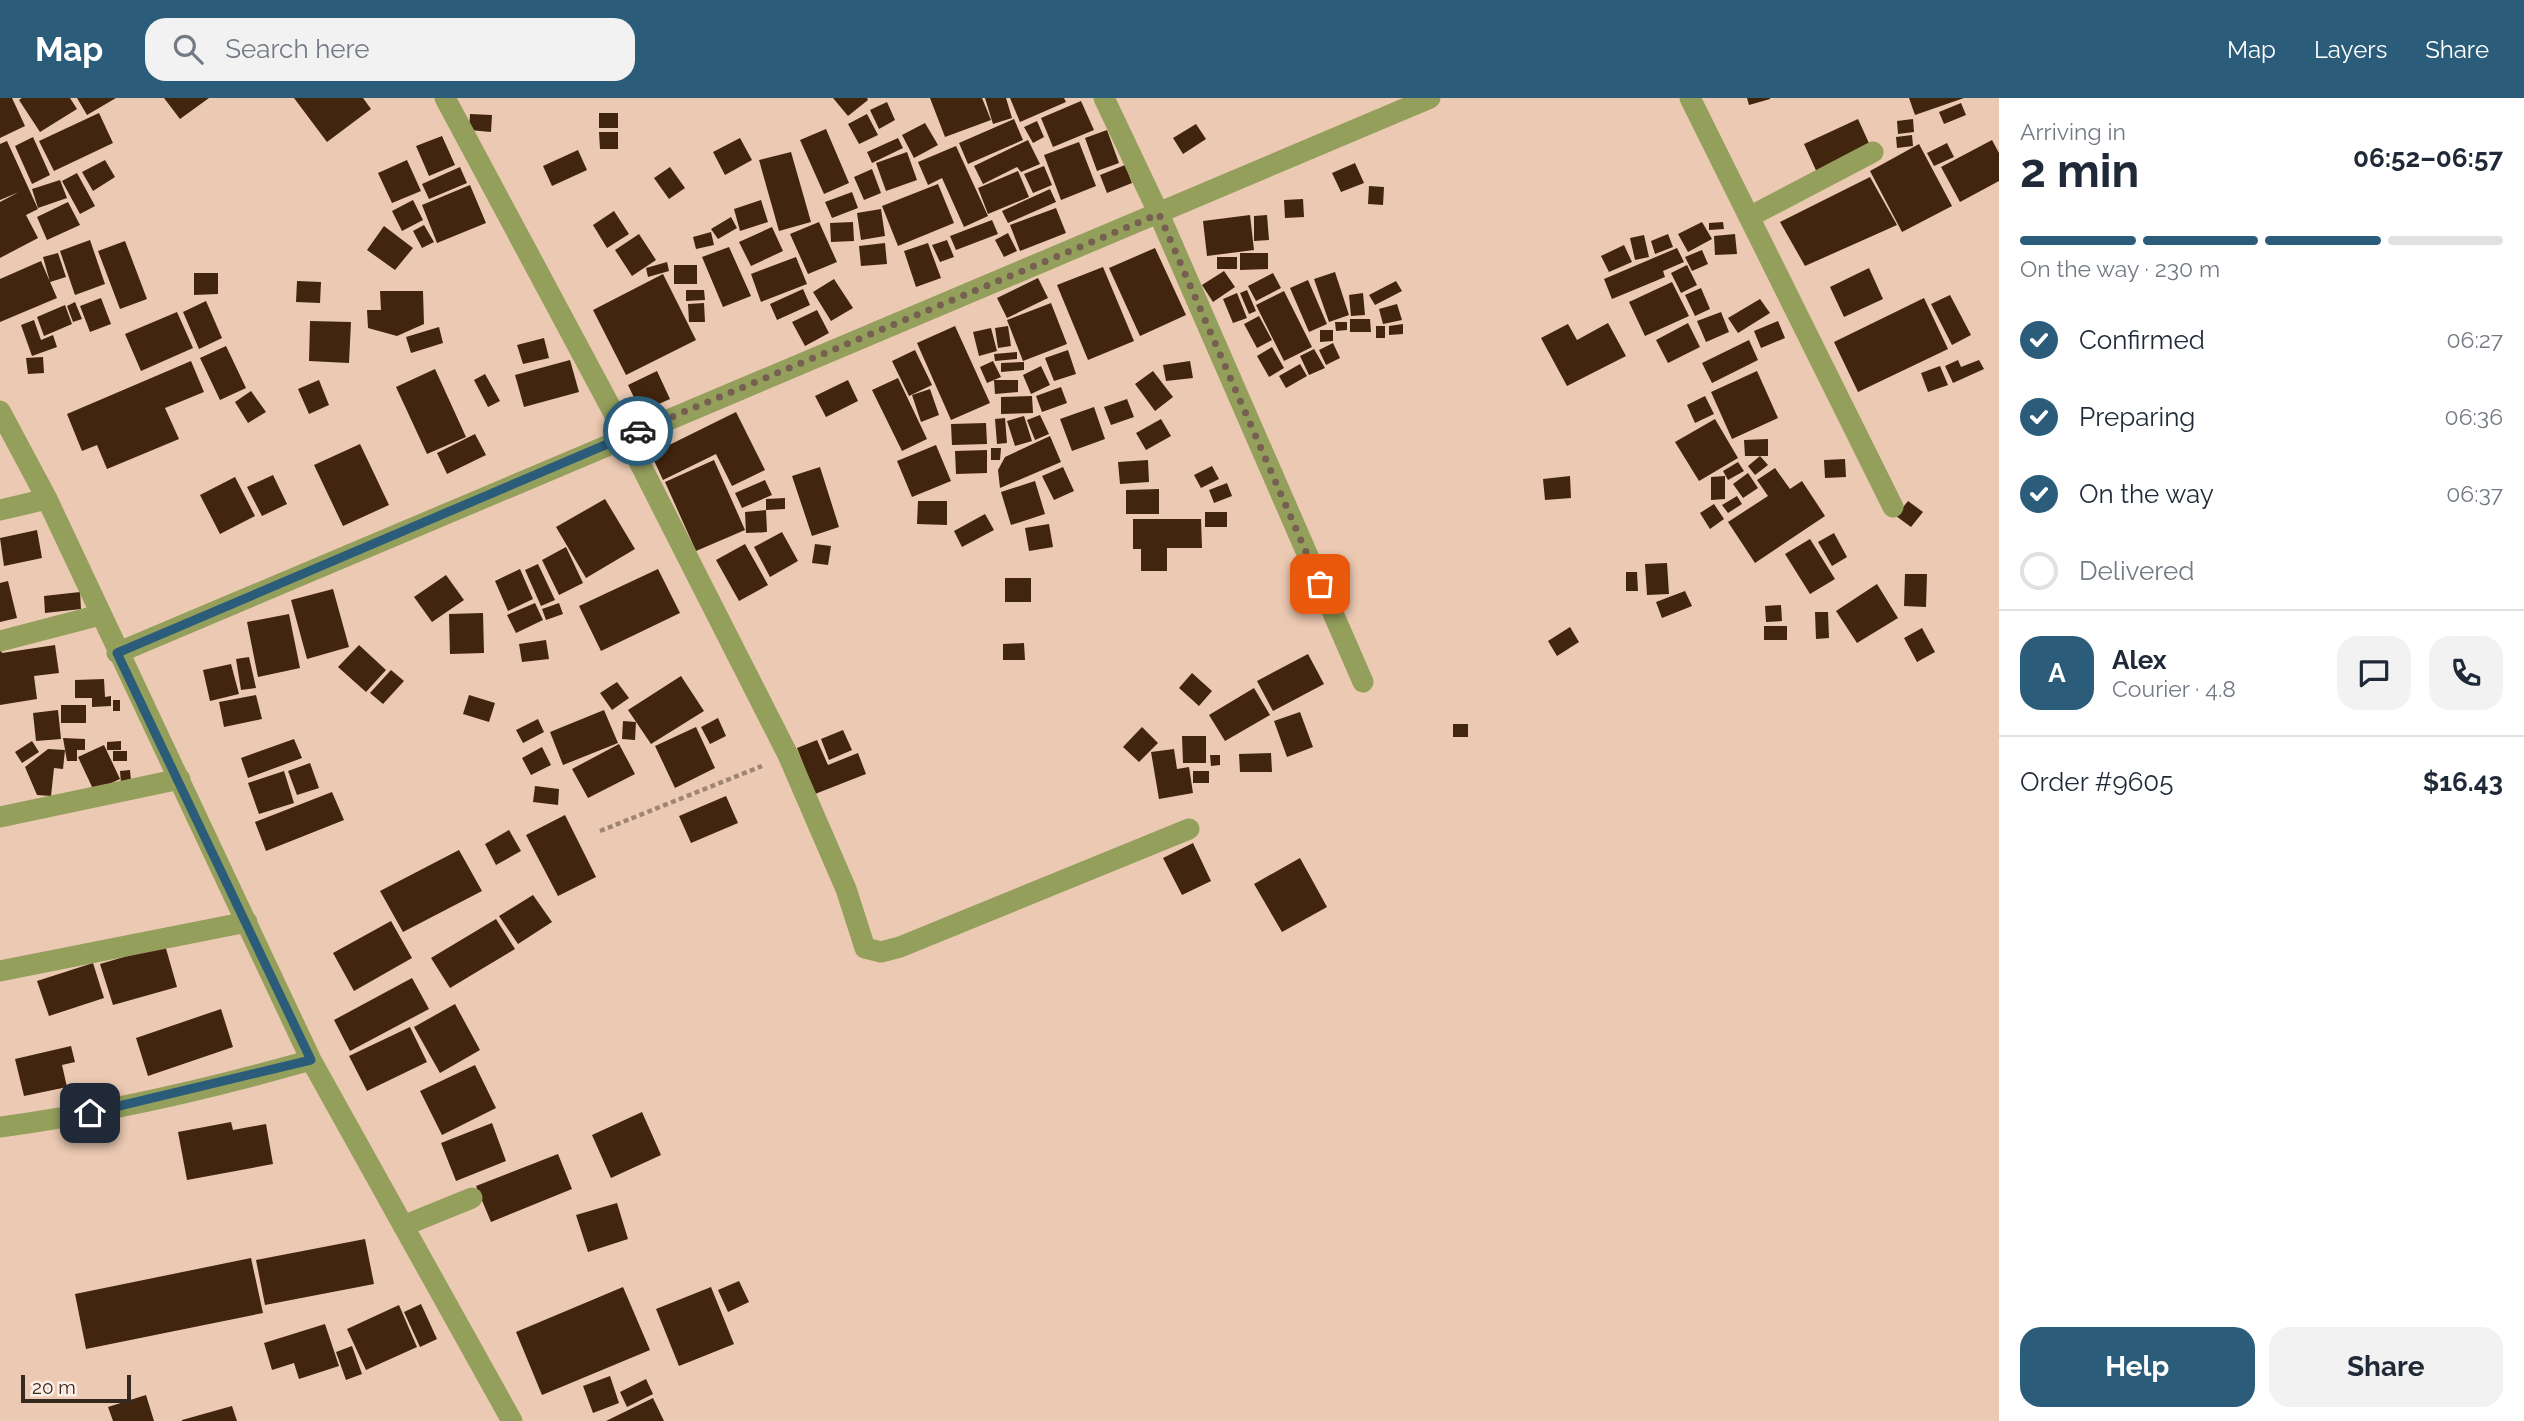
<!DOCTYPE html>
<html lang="en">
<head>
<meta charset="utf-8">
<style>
	:root { --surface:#fff; --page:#f2f2f3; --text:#1f2937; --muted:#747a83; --line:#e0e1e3; --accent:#2b5d7a }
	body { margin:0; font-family:Raleway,sans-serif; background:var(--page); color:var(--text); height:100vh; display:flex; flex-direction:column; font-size:26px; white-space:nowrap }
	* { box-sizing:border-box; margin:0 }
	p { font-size:23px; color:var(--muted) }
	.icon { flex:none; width:38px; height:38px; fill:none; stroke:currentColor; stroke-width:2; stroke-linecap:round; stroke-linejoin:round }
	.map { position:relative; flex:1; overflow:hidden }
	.drawer { display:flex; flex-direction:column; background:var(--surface); width:525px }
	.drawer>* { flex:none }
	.scale { position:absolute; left:21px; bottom:18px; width:110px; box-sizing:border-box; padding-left:7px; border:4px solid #35281f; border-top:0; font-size:19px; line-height:24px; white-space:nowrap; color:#35281f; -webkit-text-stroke:5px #fdefe5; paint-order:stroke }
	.pin { position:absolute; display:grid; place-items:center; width:60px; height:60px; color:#fff; margin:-30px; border-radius:14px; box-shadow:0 4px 10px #0006 }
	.courier { position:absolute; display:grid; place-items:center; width:70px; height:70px; margin:-35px; border:5px solid #2b5d7a; border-radius:50%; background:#fff; color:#222; box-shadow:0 2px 9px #0007 }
	.headline em { font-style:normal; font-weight:700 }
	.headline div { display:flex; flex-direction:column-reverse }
	.headline { display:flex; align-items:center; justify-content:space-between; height:119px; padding:0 21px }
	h1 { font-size:46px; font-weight:700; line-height:52px }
	.bar { display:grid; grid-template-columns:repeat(4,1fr); gap:10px 7px; align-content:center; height:84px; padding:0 21px }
	.bar i { height:9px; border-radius:5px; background:var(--line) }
	.bar .selected { background:var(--accent) }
	.bar p { grid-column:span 4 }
	.line { display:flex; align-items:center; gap:18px; padding:0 21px; border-top:2px solid var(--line) }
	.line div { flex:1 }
	.round { display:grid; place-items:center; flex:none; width:74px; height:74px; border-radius:21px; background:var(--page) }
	ol { padding:0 21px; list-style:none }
	li { display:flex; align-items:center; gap:21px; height:77px }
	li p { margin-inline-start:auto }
	li .icon { padding:7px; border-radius:50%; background:var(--accent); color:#fff; stroke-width:4 }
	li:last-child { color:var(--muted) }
	li i { width:38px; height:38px; border:4px solid var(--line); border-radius:50% }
	.action { display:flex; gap:14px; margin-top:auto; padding:14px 21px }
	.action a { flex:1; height:80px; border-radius:21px; background:var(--accent); color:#fff; font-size:28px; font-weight:700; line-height:80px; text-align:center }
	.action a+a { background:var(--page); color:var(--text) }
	header { display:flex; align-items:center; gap:42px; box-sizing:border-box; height:98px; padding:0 35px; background:var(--accent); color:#fff }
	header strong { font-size:33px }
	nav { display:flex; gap:38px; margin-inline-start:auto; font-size:24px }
	.search { width:490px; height:63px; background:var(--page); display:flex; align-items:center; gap:18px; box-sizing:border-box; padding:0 24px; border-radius:21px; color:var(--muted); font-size:26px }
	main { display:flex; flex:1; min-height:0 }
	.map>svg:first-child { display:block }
</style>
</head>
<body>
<header>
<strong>Map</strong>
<div class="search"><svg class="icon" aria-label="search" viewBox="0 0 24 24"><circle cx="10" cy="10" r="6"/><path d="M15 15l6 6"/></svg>Search here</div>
<nav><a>Map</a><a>Layers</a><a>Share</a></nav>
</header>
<main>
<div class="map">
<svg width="1999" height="1323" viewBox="0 0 1999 1323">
	<rect width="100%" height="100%" fill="#ebc9b2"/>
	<path fill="#42250e" d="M0,0H12L25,28L0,40Z
		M22,0H70L77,11L40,34L19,2Z
		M77,0H116L87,17Z
		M164,0H209L180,21Z
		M294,0H363L371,11L327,44Z
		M833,0H867L868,2L848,18Z
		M930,0H982L991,22L945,39Z
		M985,0H1006L1012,20L993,26Z
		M1010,0H1064L1066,4L1020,24Z
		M1747,0H1770V1L1749,7Z
		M1909,0H1964L1915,17Z
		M1081,3L1094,32L1053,49L1041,20Z
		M887,4L895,22L879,31L870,12Z
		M1961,5L1966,17L1944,26L1939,14Z
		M99,15L113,45L54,73L39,43Z
		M599,15H618V30H599Z
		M470,16L492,17L491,34L469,32Z
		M867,16L878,37L859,46L848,26Z
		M1014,21L1023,42L968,66L959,45Z
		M1858,21L1873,54L1819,79L1804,46Z
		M1913,21L1914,34L1898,36L1897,23Z
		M1037,23L1044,39L1033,45L1024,29Z
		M925,25L938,47L914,60L902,37Z
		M1196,26L1206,41L1183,56L1173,40Z
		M826,31L849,85L824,96L800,42Z
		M1107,32L1119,65L1097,73L1085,40Z
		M599,34H618V51H600Z
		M1912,37L1913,48L1897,50L1896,39Z
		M442,38L455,67L429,78L416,48Z
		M33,39L50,77L32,86L15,48Z
		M740,40L752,62L725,77L713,54Z
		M898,40L903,50L872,65L867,54Z
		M1028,42L1040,66L1021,74L1017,69L983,86L974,68Z
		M1992,42L1999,55V83L1960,104L1941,69Z
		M7,43L38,111L26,117L38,140L0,160V104L19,94L0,102V46Z
		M1079,44L1096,88L1061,102L1044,57Z
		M1947,45L1954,59L1934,68L1927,55Z
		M1919,46L1952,108L1902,134L1870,73Z
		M956,48L988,118L964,129L942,80L928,87L918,64Z
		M578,52L587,72L552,88L543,68Z
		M791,54L811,124L779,133L759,62Z
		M907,54L917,82L886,93L876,65Z
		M105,62L115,79L93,93L82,74Z
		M407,62L421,93L392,105L378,75Z
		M1355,65L1364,85L1341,94L1332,75Z
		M1125,67L1132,85L1107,95L1100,77Z
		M1044,68L1052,87L1033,95L1024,76Z
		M460,69L467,85L429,101L422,86Z
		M670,69L685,90L669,101L654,80Z
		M872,71L881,95L864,102L854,79Z
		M1018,73L1029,99L988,116L978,90Z
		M77,75L95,108L80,116L62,83Z
		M1870,79L1897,127L1805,168L1780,124Z
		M60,82L67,100L38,110L32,91Z
		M938,86L954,125L898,148L882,108Z
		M470,87L486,125L437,145L422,107Z
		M1369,88L1384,89L1383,107L1368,106Z
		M1050,91L1056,104L1008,125L1002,113Z
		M852,94L858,110L832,120L825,104Z
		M1303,101L1304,119L1285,120L1284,102Z
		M413,102L423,122L402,133L392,113Z
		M761,102L768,124L740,133L734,111Z
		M68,104L80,127L47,142L37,119Z
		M1056,110L1066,135L1020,153L1010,127Z
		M881,111L885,138L861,142L857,115Z
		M614,113L629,136L607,150L593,127Z
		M1250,117L1254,152L1207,158L1203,123Z
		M1267,117L1269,142L1254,143V118Z
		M731,119L737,130L718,141L711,131Z
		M992,122L998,136L956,152L950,138Z
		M819,124L837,164L808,176L790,136Z
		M853,124L854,143L831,144L830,125Z
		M1702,124L1712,141L1688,154L1678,136Z
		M1723,124L1724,131L1709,132V125Z
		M424,127L434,144L422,150L413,133Z
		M384,128L413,150L395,172L367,152Z
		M772,129L783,153L751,168L739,144Z
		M711,134L714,147L696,151L693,139Z
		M1008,135L1017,153L1004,159L995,142Z
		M639,136L656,162L632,178L615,152Z
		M1668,136L1673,149L1655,156L1651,143Z
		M1735,136L1737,156L1715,157L1714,138Z
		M1644,137L1649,159L1635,162L1630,140Z
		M90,142L105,186L75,197L60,153Z
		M947,142L954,159L940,164L932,147Z
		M125,143L147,201L120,211L98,153Z
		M885,145L887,166L861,168L859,148Z
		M928,145L941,180L916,189L904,153Z
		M1624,147L1632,164L1609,174L1601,158Z
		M729,149L751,198L723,209L702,159Z
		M1155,150L1186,217L1140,238L1109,170Z
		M1677,150L1684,164L1663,173L1665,179L1612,201L1604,181Z
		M1702,152L1708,166L1692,173L1685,159Z
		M58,155L66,179L50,184L43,159Z
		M1240,155H1268V171L1240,172Z
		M796,159L807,186L761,204L751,176Z
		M1217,159H1237V171H1217Z
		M41,163L57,200L0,224V181Z
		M667,164L669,173L648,179L646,170Z
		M674,167H697V186H674Z
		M1687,167L1697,187L1681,195L1671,175Z
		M1103,169L1134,243L1088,262L1057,187Z
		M1869,170L1883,201L1844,219L1830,189Z
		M1224,173L1235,189L1213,204L1202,187Z
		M1335,174L1349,217L1329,224L1314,181Z
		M194,175H218V196L194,197Z
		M1273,175L1281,190L1256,203L1248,188Z
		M663,176L696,242L626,277L593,212Z
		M1038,180L1048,200L1007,220L997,200Z
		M834,181L853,210L831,223L813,194Z
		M1308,182L1327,226L1309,234L1290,190Z
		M297,183L321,184L320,205L296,204Z
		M1396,183L1402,193L1375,207L1369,197Z
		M1672,184L1689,218L1645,238L1629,204Z
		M1701,190L1710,211L1695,218L1685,197Z
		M803,191L810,207L777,222L770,206Z
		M686,192H704L705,202L686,203Z
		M1247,192L1256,213L1249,216L1240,195Z
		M380,193H423L424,226L397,238L368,230L367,212H381Z
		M1284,193L1312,249L1284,263L1256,207Z
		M1237,195L1247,220L1233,225L1223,201Z
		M1363,195L1365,217L1351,218L1349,197Z
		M1950,197L1971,237L1952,247L1931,206Z
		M101,200L111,226L90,234L80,208Z
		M1924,200L1948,251L1858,294L1834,244Z
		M1760,201L1770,215L1738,235L1728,220Z
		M206,203L222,240L199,251L183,214Z
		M75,204L82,221L73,224L67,208Z
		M704,205L705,224H689L688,206Z
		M1051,205L1067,246L1023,263L1007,222Z
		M1397,206L1402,222L1383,226L1379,211Z
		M65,207L72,226L44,238L37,219Z
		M817,212L829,235L805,248L792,224Z
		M177,214L193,250L141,273L125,236Z
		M1721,214L1729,234L1706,244L1697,223Z
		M1259,218L1272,242L1257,250L1244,226Z
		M1350,221H1370L1371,234H1350Z
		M34,222L41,242L53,237L57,249L32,258L21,227Z
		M310,223L351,224L349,265L309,263Z
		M1778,223L1785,240L1761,250L1754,233Z
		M1335,224H1347V232L1336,233Z
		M1608,225L1626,258L1567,288L1541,240L1568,226L1577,242Z
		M1688,225L1700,249L1668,265L1656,242Z
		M1403,226V236L1389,237V228Z
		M955,228L990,305L951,322L917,245Z
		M1008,228L1011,248L998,250L995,230Z
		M1376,228H1385V240H1376Z
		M439,229L443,245L411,255L406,239Z
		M991,230L997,253L979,258L973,234Z
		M1320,232H1333V243L1320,244Z
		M544,240L549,260L523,266L517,247Z
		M1749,242L1758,262L1712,285L1702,265Z
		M1333,245L1340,260L1326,267L1319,252Z
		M226,248L246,290L220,302L200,260Z
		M1272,249L1284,270L1269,279L1257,258Z
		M1314,251L1325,270L1309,277L1300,258Z
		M915,252L932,287L909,298L892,263Z
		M1068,252L1076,276L1054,283L1045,260Z
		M1017,254V261L995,263L994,256Z
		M43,259L44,275L28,276L26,260Z
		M570,262L579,294L524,309L515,277Z
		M1958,262L1961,269L1979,262L1984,271L1953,285L1945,268Z
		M191,263L204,294L165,310L179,341L107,371L97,347L82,353L67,316Z
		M993,263L1001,279L987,285L980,269Z
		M1190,263L1193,280L1166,283L1163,267Z
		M1024,264V272L1001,274V265Z
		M1300,266L1307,278L1286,290L1279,278Z
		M1041,268L1050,287L1031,296L1023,277Z
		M1940,268L1948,287L1928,294L1921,275Z
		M435,271L466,339L427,356L396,289Z
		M657,273L670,301L641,314L628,287Z
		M1153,273L1173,299L1155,313L1135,286Z
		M1757,273L1778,320L1732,341L1711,294Z
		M485,276L500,303L488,309L474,282Z
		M898,280L927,341L902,353L872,292Z
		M319,282L329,307L309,316L298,291Z
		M848,282L858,303L826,319L815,298Z
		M994,282H1018V294L995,296Z
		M1061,289L1067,305L1042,314L1036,298Z
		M930,291L939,317L921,324L912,297Z
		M251,293L266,314L248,325L235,304Z
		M1032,298L1033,315L1001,316V299Z
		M1705,298L1714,316L1695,325L1687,307Z
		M1127,301L1134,319L1111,327L1104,309Z
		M1094,309L1105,341L1072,353L1060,321Z
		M736,314L765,372L732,388L716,356L663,382L651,356Z
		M1040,317L1049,336L1035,342L1027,322Z
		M1024,318L1032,343L1015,348L1007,323Z
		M1005,320L1007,345L997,346L995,321Z
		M1161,321L1171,338L1146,352L1136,335Z
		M1715,321L1738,360L1699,383L1675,344Z
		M986,325L987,346L952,347L951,326Z
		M475,336L486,357L447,376L437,355Z
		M1050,338L1061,364L1000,390L998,372L1005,359Z
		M1768,341V358H1745L1744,342Z
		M360,346L389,407L343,428L314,367Z
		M936,347L951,383L912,399L897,363Z
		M991,350H1001L1000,362H991Z
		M987,352V375L956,376L955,353Z
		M1760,358L1768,367L1755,377L1748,368Z
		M1845,361L1846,379L1825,380L1824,362Z
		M714,362L745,432L696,453L665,384Z
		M1148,362L1149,384L1120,386L1118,364Z
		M1738,364L1744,373L1728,382L1723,373Z
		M1212,368L1219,381L1201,390L1194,377Z
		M820,369L839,429L812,438L792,378Z
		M1063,369L1074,393L1054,402L1042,378Z
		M1775,370L1790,391L1802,383L1825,418L1755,465L1728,424L1768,398L1757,382Z
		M1748,375L1758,390L1743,400L1733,386Z
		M273,377L287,406L262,418L247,389Z
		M1570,378L1571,400L1545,402L1543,381Z
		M1725,378V401L1711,402V379Z
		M235,379L255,418L220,436L200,397Z
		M765,382L772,397L742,410L735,395Z
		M1035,383L1045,416L1011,427L1001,394Z
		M1227,385L1232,398L1214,405L1209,392Z
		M1159,391V416H1126V392Z
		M1737,398L1742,406L1728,415L1722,407Z
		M785,400V411L766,412V401Z
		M605,401L635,451L586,480L556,429Z
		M918,403H947V427L917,426Z
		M1908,403L1923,414L1911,429L1896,418Z
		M1714,406L1724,421L1710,431L1700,415Z
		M766,412L767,434L746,435L745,414Z
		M1205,414H1227V429H1205Z
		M985,416L994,432L962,449L954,433Z
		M1133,421H1201L1202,450H1167V473H1141V451H1133Z
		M1049,426L1053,449L1029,453L1025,430Z
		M37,432L42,460L4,468L0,440Z
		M782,434L798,463L770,479L754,449Z
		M1834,435L1847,459L1832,468L1818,444Z
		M1810,441L1835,481L1810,496L1785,456Z
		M745,446L768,487L739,503L716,462Z
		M815,446L831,448L828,467L812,465Z
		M566,449L583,485L559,497L542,462Z
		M1667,465L1669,496L1647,497L1645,466Z
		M538,466L555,502L541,508L525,472Z
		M520,471L533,501L508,513L495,483Z
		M658,471L680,515L601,553L579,508Z
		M1626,474H1637L1638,493H1626Z
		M1905,476H1927L1926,509L1904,508Z
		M446,477L464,502L432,524L414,499Z
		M1005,480H1031V504H1005Z
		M8,483L17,520L0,524V485Z
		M1877,486L1898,520L1857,545L1836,513Z
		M333,491L349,549L307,561L291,502Z
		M1685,493L1692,508L1662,520L1656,504Z
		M80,494L81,511L45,515L44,498Z
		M535,505L543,522L516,535L507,517Z
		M559,505L563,516L546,522L542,511Z
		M1781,507L1782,523L1766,524L1765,508Z
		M1815,514H1828L1829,540L1816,541Z
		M483,515L484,555L450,556L449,516Z
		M289,516L300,570L258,579L247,524Z
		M1764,528H1787V542H1764Z
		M1570,529L1579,544L1557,558L1548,543Z
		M1922,530L1935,554L1917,564L1904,540Z
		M546,542L549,561L522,564L519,546Z
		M1024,545L1025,562H1003V546Z
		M55,547L59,575L34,578L37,601L0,607V549L2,555Z
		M359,547L386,572L366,594L338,569Z
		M1308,556L1324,586L1273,613L1257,583Z
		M249,559L256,590L241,592L236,561Z
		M231,566L239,596L210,603L203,572Z
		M391,572L404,583L383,606L370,595Z
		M1192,575L1212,593L1199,608L1179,590Z
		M681,578L704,613L651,646L628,612Z
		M104,581L105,599L111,598V608L92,609V600H75V582Z
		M617,584L629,600L612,612L600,595Z
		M1254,590L1270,617L1225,643L1209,617Z
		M256,597L262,621L224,629L219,604Z
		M469,597L495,605L489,624L463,616Z
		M113,602H120V613H113Z
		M61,607H86V625H61Z
		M58,612L61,641L36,643L33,615Z
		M604,612L618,645L563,667L550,634Z
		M1300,614L1313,649L1287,659L1274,623Z
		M718,620L726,638L710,646L701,629Z
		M538,621L544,634L523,645L516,632Z
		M623,623L636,624L635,642L622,641Z
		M1453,626H1468V639H1453Z
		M696,629L715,670L675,690L655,648Z
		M1142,629L1158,645L1139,664L1123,649Z
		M843,632L852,652L829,662L821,641Z
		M1182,638H1206V665H1183Z
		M63,640L85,641V652H77V663H67Z
		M294,641L302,660L248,680L241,660Z
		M817,642L828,667L858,655L866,676L815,696L797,650Z
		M32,643L39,654L22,665L15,654Z
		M121,643V652H107V644Z
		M619,646L635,676L588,700L572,671Z
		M104,647L120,681L94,693L78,659Z
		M542,649L551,667L531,677L522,660Z
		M48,651L65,652L63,671L54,670L51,698L37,697L25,669Z
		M1174,651L1177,671L1189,669L1193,695L1159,701L1151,654Z
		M113,653H127V663H113Z
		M1271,655L1272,674H1240L1239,656Z
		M1210,657H1220V667L1211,668Z
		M310,665L319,690L297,697L288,673Z
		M130,672L131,683L121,685L120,673Z
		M284,673L294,705L259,716L248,685Z
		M1193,673H1209V685H1193Z
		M535,688L559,691L558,707L533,704Z
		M332,694L344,722L266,753L255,724Z
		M726,698L738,725L691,745L679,718Z
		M565,717L596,779L558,798L526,737Z
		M509,732L521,753L496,767L485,746Z
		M1193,745L1211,783L1182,797L1163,760Z
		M459,752L482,793L403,834L380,793Z
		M1300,760L1327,809L1282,834L1254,786Z
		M533,797L552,824L518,846L499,818Z
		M496,821L515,851L450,890L431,860Z
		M391,823L412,860L354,893L333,855Z
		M165,847L177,889L113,907L100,866Z
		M93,865L104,900L49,918L37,883Z
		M412,880L429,911L350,953L334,922Z
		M455,906L480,952L440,975L414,929Z
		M221,911L233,949L148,978L136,940Z
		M410,929L427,964L367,993L349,958Z
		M71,948L75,964L62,967L67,989L24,998L15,961Z
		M475,967L496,1010L442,1037L420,993Z
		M642,1014L661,1057L611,1080L592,1037Z
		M231,1024L233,1032L266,1026L273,1066L187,1082L178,1034Z
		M492,1025L506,1063L456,1083L441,1045Z
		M558,1056L572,1091L491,1124L476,1088Z
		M617,1105L628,1141L588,1154L576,1117Z
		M365,1141L374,1186L265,1207L256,1162Z
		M251,1160L263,1215L86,1251L75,1196Z
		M739,1183L749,1204L728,1214L718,1192Z
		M623,1189L650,1252L542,1297L516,1234Z
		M711,1189L734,1246L679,1268L656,1211Z
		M421,1206L437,1241L420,1249L404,1214Z
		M399,1207L417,1249L366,1272L347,1231Z
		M325,1226L339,1268L299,1281L294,1265L272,1272L264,1245Z
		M352,1248L362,1276L346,1282L336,1254Z
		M610,1278L619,1305L593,1315L583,1288Z
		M646,1281L653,1296L627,1309L620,1294Z
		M146,1297L154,1323H113L108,1309Z
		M653,1300L664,1323H606Z
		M232,1308L237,1323H182V1322Z"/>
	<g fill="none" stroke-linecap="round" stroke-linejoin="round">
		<path stroke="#9d8473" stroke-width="4.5" stroke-dasharray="5 3.5" stroke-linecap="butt" d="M600,733L762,668"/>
		<path stroke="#949f5c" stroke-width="21" d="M445,0L626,338L788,657L846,791L865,850L881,854L900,849L1189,731
			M1104,0L1159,116L1363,584
			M1690,0L1893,409
			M1749,119L1873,54
			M0,313L47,401L311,962L512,1323
			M0,412L47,401
			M0,543L100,517
			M117,555L1430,0
			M0,719L180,681
			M0,873L247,824
			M0,1029C105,1015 209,991 311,962
			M403,1128L472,1100"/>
	</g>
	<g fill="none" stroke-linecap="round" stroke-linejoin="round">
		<path stroke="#756052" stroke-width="7" stroke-dasharray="0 12.6" d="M638,333L1159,116L1320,486"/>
		<path stroke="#2b5d7a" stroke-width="9" d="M90,1015L311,962L117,555L638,333"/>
	</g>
</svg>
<div class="scale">20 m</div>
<div class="pin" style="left:1320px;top:486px;background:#ea580c"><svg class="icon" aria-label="bag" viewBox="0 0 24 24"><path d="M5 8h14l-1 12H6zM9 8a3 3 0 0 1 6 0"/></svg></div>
<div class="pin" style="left:90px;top:1015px;background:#1f2937"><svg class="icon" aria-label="home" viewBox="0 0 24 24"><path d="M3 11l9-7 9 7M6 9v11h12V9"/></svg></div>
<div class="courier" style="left:638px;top:333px"><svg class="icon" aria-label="car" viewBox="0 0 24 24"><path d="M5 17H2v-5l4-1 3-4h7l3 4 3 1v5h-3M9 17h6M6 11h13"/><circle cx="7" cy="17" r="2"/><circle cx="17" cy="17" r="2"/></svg></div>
</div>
<section class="drawer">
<div class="headline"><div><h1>2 min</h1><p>Arriving in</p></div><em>06:52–06:57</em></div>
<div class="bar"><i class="selected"></i><i class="selected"></i><i class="selected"></i><i></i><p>On the way · 230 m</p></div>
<ol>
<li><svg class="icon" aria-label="check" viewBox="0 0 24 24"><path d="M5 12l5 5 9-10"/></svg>Confirmed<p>06:27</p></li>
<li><svg class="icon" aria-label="check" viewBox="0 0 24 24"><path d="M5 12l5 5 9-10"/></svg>Preparing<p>06:36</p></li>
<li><svg class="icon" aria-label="check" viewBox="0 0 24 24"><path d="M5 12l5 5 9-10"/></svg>On the way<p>06:37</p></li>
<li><i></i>Delivered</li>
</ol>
<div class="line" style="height:126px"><b class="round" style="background:var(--accent);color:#fff">A</b><div><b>Alex</b><p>Courier · 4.8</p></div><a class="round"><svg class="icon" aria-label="chat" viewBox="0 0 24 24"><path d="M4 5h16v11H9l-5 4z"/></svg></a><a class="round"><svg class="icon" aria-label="phone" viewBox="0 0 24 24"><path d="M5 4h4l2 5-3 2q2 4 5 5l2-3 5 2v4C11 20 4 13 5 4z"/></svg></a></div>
<div class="line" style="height:91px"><div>Order #9605</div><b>$16.43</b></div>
<div class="action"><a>Help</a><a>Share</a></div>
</section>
</main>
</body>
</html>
